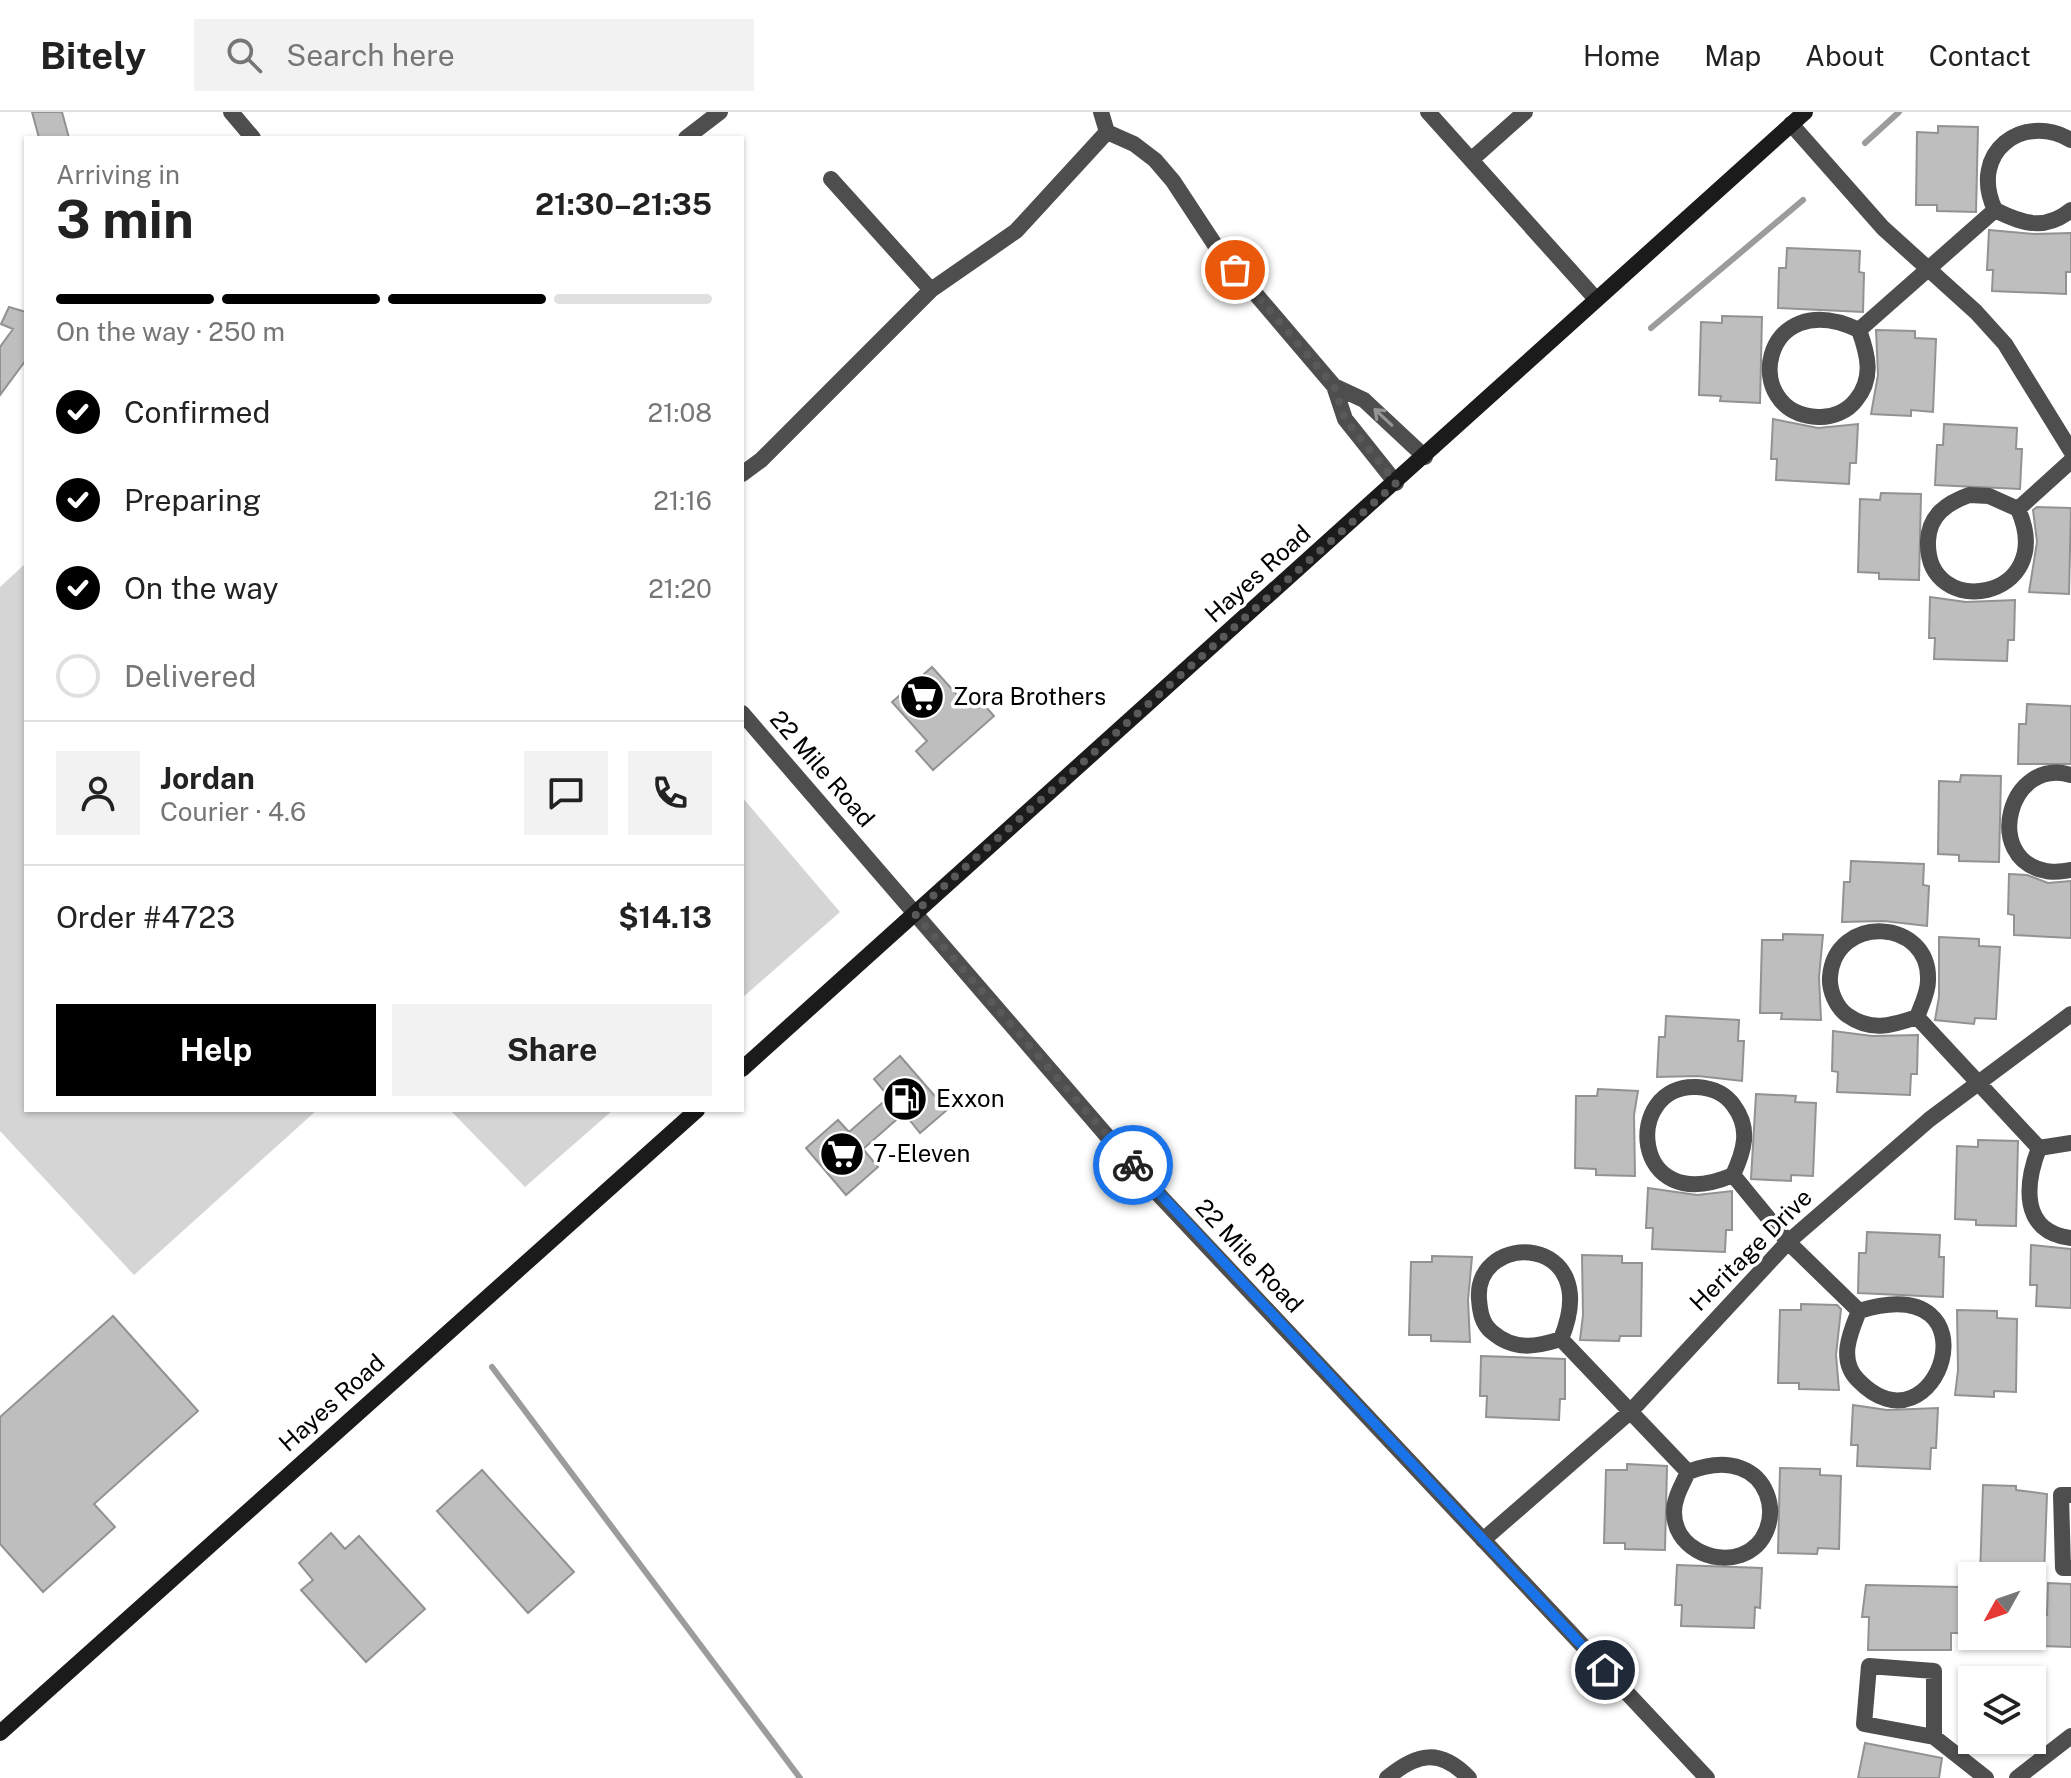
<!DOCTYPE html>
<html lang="en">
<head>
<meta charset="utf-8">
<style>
	:root { --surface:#fff; --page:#f2f2f2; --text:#222; --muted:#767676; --line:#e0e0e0; --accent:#000 }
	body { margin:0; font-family:"Public Sans",sans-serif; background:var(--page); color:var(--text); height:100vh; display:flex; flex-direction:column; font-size:30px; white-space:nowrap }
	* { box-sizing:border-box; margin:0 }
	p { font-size:26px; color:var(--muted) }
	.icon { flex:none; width:44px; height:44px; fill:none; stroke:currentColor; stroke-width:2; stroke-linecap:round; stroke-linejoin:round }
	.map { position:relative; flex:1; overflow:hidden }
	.sheet { position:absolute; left:24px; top:24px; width:720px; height:976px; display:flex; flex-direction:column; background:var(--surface); border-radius:0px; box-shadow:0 2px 6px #0004 }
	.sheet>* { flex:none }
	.needle { width:52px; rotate:230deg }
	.buttons { position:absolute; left:1958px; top:1450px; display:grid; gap:16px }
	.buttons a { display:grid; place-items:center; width:88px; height:88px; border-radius:0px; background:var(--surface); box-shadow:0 2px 6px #0004; font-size:40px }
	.pin { position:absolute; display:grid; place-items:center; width:68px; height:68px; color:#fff; margin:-34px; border:4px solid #fff; border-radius:50%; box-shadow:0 2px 8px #0007 }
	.courier { position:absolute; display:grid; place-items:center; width:80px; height:80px; margin:-40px; border:6px solid #1a73e8; border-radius:50%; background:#fff; color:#222; box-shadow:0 2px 10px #0007 }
	.overview em { font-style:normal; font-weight:700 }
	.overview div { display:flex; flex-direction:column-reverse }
	.overview { display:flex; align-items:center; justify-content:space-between; height:136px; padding:0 32px }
	h1 { font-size:52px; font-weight:700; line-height:60px }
	.bar { display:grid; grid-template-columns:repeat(4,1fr); gap:12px 8px; align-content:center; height:96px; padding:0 32px }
	.bar i { height:10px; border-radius:6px; background:var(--line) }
	.bar .active { background:var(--accent) }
	.bar p { grid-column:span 4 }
	.line { display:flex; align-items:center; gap:20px; padding:0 32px; border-top:2px solid var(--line) }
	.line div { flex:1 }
	.round { display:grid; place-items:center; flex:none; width:84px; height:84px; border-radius:0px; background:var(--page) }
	ol { padding:0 32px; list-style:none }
	li { display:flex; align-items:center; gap:24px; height:88px }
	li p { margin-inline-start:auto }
	li .icon { padding:8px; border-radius:50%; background:var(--accent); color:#fff; stroke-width:4 }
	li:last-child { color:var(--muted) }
	li i { width:44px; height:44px; border:4px solid var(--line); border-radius:50% }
	.cta { display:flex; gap:16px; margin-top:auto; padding:16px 32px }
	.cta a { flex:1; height:92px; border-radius:0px; background:var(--accent); color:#fff; font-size:32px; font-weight:700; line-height:92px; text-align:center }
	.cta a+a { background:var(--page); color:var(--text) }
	header { display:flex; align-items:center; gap:48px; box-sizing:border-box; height:112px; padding:0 40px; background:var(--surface); border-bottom:2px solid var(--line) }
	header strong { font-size:38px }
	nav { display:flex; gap:44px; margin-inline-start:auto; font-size:28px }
	.search { width:560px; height:72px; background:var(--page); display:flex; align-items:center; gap:20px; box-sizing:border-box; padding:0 28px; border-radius:0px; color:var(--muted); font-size:30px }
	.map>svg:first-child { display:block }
</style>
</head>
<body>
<header>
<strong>Bitely</strong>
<div class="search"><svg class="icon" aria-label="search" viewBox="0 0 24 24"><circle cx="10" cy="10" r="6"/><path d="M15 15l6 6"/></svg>Search here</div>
<nav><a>Home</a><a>Map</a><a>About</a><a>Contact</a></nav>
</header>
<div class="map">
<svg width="2071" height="1666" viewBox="0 0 2071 1666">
	<rect width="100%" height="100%" fill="#fff"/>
	<path fill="#d5d5d5" d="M26,451V998H317L134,1163L0,1019V475Z
		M742,685L840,800L742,886Z
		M450,998H613L525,1075Z"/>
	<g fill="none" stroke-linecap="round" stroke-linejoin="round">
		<path stroke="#9c9c9c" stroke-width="6" d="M1865,31L1899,0
			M1651,216L1803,88
			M492,1255L800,1666"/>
	</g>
	<path fill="#bebebe" stroke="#929292" stroke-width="2" d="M32,0H62L69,26H39Z
		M1938,14L1978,15L1976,100L1937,99V93H1916L1917,20L1938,21Z
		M1989,118L2034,122L2071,121V160H2066V182L1992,179L1993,158H1987Z
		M1787,136L1860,139L1859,160L1864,161L1863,200L1778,196L1779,156H1786Z
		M9,195L26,200V248L0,283V235L13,217L1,212Z
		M1722,204L1762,205L1760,291L1720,289L1721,284L1699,283L1701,210L1722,211Z
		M1876,218L1915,219V226L1936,227L1933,300L1911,298V304L1871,302L1878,263Z
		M1773,307L1818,316L1858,312L1856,351H1850L1849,372L1776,368L1777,347H1771Z
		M1944,312L2017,316L2016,337H2022L2020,377L1935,373L1937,333H1943Z
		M1881,381L1921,382L1919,468L1879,467V461L1858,460L1860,387L1880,388Z
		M2037,395L2071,396L2069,482L2029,480L2037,430L2033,398Z
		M1930,485L1966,490L2015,488L2014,528H2008L2007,549L1934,547L1935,526H1929Z
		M932,555L967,594L977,585L994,604L933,658L916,639L927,629L892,590Z
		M2027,592L2071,594V652H2018L2019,612H2026Z
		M1961,663L2001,664L1999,750L1959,749V743L1938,742L1939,669L1960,670Z
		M1851,749L1924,752L1923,773L1929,774L1927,814L1884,809L1842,810L1844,770H1850Z
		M2009,762L2027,763L2048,771L2071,769V826L2014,823V803L2008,802Z
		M1783,822L1823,823L1819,865L1821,908L1781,907L1782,901H1760L1762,828H1783Z
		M1939,825L1979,827V834L2000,835L1996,907L1975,906L1974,912L1935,908L1939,885Z
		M1666,904L1739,908L1738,929H1744L1742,969L1698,964L1657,965L1659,925H1665Z
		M1833,919L1872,924L1918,923L1917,962H1911L1910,983L1837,980L1838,960L1832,959Z
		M900,944L947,998L920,1021L904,1001L863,1037L878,1055L846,1083L806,1036L838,1008L849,1020L889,985L874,967Z
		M1598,977L1638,979L1634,1003L1635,1064L1596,1063V1057L1575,1056L1576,984H1597Z
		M1756,982L1796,984L1795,990L1816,991L1813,1064L1791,1063V1069L1751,1067Z
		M1978,1028L2018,1029L2016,1114L1976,1113V1108L1955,1107L1957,1034L1978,1035Z
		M1648,1076L1697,1083L1732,1079V1118H1726L1725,1140L1652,1137L1653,1116H1646Z
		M1867,1120L1940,1123L1939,1145H1944L1943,1185L1858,1181L1859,1141H1866Z
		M2031,1133L2071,1137V1196L2036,1194L2037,1173H2030Z
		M1582,1143L1622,1144V1151H1642L1641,1224H1620L1619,1229L1580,1228L1583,1203Z
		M1432,1144L1472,1145L1468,1188L1470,1230L1431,1229V1223H1409L1411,1150H1432Z
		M1801,1192L1837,1193L1841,1197L1836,1243L1839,1278L1799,1277V1271H1778L1780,1198H1801Z
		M1957,1198L1997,1199V1206L2017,1207L2016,1280L1994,1279V1285L1955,1283L1958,1258Z
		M113,1204L198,1299L94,1392L115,1415L43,1480L0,1432V1305Z
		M1481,1244L1565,1247V1287H1560L1559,1308L1486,1305L1487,1284H1480Z
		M1853,1293L1887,1298L1938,1296L1936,1336H1931L1930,1357L1857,1354L1858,1333H1851Z
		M1627,1352L1667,1354L1665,1438L1625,1437V1431H1604L1606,1358H1627Z
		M1780,1356L1820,1357V1363L1841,1364L1839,1437L1818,1436L1817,1442L1778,1441Z
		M482,1358L574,1460L528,1501L437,1399Z
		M1983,1373L2016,1374V1378L2047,1382L2044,1464H1980Z
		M331,1421L345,1437L359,1424L425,1497L366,1550L301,1478L313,1468L299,1451Z
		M1677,1453L1762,1456L1760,1496L1755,1495L1754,1516L1681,1514L1682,1493H1675Z
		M2048,1471L2071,1472V1535L2041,1534L2039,1503H2047Z
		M1866,1473L1960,1475V1521H1951V1538H1868L1869,1505H1862Z
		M1865,1631L1942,1646L1939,1666H1858Z"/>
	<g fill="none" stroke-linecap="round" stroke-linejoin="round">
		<path stroke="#4e4e4e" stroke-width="16" d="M1101,0L1107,20L1134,32L1155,48L1173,69L1219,139L1334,274L1345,307L1396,371
			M1428,0L1595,186
			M1791,12L1883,116L1976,200L2005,232L2071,339
			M686,26L720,0
			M2071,28C2023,0 1968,40 1995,98C2023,112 2045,119 2071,98
			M1471,48L1525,0
			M831,67L931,178
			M1859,218C1868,243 1874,266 1856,288C1848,299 1832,306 1818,305C1739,302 1760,171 1859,218L1995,98
			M1334,274L1364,288L1425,345
			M742,362L761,348L931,178L1016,119L1107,20
			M1969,383L1989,384L2018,397C2059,489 1925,510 1928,429C1929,403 1947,391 1969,383Z
			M2018,397L2071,349
			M2071,663C2009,644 1982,747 2046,759C2053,761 2063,759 2071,758
			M1917,905C1891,914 1871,920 1847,903C1836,895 1829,878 1830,865C1835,801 1931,806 1928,869C1928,881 1921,894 1917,905L2039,1036
			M2039,1036C2025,1072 2020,1120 2071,1126
			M2039,1036L2071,1031
			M1733,1063C1629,1108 1623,971 1697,975C1712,976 1726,982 1734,994C1751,1017 1744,1039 1733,1063L1788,1130L1859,1199C1850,1221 1838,1248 1858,1268C1937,1350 2002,1155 1859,1199
			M1561,1227C1536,1235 1514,1239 1492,1220C1482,1212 1480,1200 1479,1187C1474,1118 1605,1121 1561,1227L1688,1360C1682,1373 1674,1386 1674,1400C1674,1434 1712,1453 1741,1443C1793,1424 1775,1326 1688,1360
			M2071,1383H2061L2063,1456H2071
			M1483,1428L1631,1299L1788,1130L1930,1007L2071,902
			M1934,1625V1559L1869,1554L1864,1612L1934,1625L1986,1666
			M1387,1666C1417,1641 1440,1636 1469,1666
			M2017,1666L2071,1624"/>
		<path stroke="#4e4e4e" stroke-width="16" d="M231,0L253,26
			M742,601L1145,1068L1707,1666"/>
		<path stroke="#1b1b1b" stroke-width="16" d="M742,957L1805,0
			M0,1621L697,998"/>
	</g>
	<defs><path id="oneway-shaft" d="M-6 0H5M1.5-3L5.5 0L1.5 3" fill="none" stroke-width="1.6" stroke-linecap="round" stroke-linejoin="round" transform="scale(2)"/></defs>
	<use stroke="#959595" href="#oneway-shaft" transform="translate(1383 305) rotate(-137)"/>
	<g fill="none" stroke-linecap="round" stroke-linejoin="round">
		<path stroke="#595959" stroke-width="8" stroke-dasharray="0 14.4" d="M1133,1053L914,801L1396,371L1345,307L1334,274L1235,158"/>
		<path stroke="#1a73e8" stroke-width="10" d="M1133,1053L1605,1558"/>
	</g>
	<defs>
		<g id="supermarket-disc" transform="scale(2.3)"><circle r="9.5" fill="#000" stroke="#fff"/><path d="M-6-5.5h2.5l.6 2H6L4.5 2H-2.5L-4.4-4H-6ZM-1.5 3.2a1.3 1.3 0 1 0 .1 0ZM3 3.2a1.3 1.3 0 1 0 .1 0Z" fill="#fff"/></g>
		<g id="fuel-disc" transform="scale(2.3)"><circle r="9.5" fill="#000" stroke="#fff"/><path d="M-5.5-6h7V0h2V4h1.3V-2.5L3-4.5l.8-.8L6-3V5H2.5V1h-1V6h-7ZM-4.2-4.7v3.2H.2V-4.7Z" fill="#fff"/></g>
	</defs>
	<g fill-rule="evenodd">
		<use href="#supermarket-disc" x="922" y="585"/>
		<use href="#fuel-disc" x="905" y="987"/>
		<use href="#supermarket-disc" x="842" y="1042"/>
	</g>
	<g text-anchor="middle" stroke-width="7" stroke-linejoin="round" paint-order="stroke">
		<g font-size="24" fill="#000" stroke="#fff">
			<text transform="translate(1258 462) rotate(-42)" y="8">Hayes Road</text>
			<text transform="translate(822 657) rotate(49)" y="8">22 Mile Road</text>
			<text transform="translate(1751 1138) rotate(-45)" y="8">Heritage Drive</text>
			<text transform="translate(1249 1144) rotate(47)" y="8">22 Mile Road</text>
			<text transform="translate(332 1291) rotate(-42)" y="8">Hayes Road</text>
		</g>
		<g font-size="24" fill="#000" stroke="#fff" text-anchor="start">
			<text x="953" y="593">Zora Brothers</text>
			<text x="936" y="995">Exxon</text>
			<text x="873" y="1050">7-Eleven</text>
		</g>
	</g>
</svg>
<div class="buttons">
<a><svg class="needle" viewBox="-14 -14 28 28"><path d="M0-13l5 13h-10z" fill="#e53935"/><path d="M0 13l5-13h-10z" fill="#767676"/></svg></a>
<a><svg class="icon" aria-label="layers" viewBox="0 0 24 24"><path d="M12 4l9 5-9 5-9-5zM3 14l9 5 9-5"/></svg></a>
</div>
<div class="pin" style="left:1235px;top:158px;background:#ea580c"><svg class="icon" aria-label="bag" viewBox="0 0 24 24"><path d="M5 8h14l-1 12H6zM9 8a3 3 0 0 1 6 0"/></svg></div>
<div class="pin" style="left:1605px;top:1558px;background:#1f2937"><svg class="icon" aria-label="home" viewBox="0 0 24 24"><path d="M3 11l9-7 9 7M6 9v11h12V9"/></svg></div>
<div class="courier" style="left:1133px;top:1053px"><svg class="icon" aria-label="bike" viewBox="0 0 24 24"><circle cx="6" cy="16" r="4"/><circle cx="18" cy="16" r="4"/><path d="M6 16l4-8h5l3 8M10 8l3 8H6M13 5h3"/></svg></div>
<section class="sheet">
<div class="overview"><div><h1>3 min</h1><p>Arriving in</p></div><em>21:30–21:35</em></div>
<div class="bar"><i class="active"></i><i class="active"></i><i class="active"></i><i></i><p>On the way · 250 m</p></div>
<ol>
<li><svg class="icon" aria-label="check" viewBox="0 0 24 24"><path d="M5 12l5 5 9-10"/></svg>Confirmed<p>21:08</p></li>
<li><svg class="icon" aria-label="check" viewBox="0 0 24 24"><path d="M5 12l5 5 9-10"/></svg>Preparing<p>21:16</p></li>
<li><svg class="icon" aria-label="check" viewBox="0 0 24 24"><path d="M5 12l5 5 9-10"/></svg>On the way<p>21:20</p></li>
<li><i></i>Delivered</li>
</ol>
<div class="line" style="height:144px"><a class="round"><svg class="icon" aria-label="person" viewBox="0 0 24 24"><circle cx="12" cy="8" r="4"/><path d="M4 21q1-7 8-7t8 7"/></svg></a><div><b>Jordan</b><p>Courier · 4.6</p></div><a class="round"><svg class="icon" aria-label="chat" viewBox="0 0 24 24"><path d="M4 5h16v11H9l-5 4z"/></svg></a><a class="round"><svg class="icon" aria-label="phone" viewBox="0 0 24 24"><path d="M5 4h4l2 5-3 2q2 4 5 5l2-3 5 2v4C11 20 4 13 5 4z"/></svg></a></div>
<div class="line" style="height:104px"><div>Order #4723</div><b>$14.13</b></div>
<div class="cta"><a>Help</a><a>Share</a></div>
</section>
</div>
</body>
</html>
